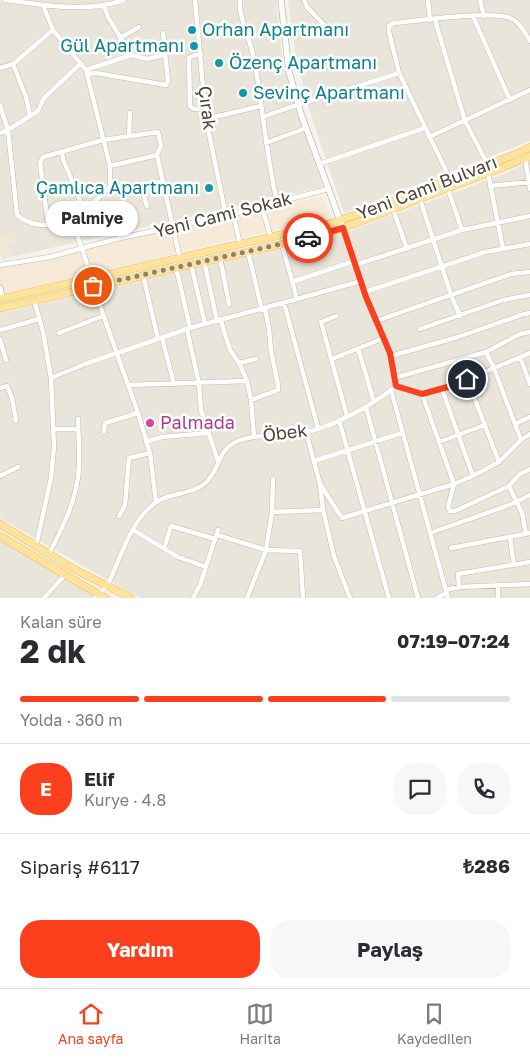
<!DOCTYPE html>
<html lang="tr">
<head>
<meta charset="utf-8">
<style>
	:root { --surface:#fff; --page:#f7f7f7; --text:#2b2b33; --muted:#7c7c81; --line:#e1e1e2; --accent:#fc3f1d }
	body { margin:0; font-family:"Golos Text",sans-serif; background:var(--page); color:var(--text); height:100vh; display:flex; flex-direction:column; font-size:19px; white-space:nowrap }
	* { box-sizing:border-box; margin:0 }
	p { font-size:16px; color:var(--muted) }
	.icon { flex:none; width:28px; height:28px; fill:none; stroke:currentColor; stroke-width:2; stroke-linecap:round; stroke-linejoin:round }
	.map { position:relative; height:598px; overflow:hidden }
	.drawer { display:flex; flex-direction:column; background:var(--surface); flex:1 }
	.drawer>* { flex:none }
	.pin { position:absolute; display:grid; place-items:center; width:42px; height:42px; color:#fff; margin:-21px; border:2px solid #fff; border-radius:50%; box-shadow:0 1px 5px #0007 }
	.courier { position:absolute; display:grid; place-items:center; width:50px; height:50px; margin:-25px; border:4px solid #fc3f1d; border-radius:50%; background:#fff; color:#222; box-shadow:0 1px 6px #0007 }
	.bubble { position:absolute; height:35px; border-radius:18px; background:var(--surface); box-shadow:0 1px 4px #0004; font-size:16px; font-weight:700; line-height:35px; text-align:center }
	.overview em { font-style:normal; font-weight:700 }
	.overview div { display:flex; flex-direction:column-reverse }
	.overview { display:flex; align-items:center; justify-content:space-between; height:85px; padding:0 20px }
	h1 { font-size:32px; font-weight:700; line-height:38px }
	.bar { display:grid; grid-template-columns:repeat(4,1fr); gap:8px 5px; align-content:center; height:60px; padding:0 20px }
	.bar i { height:6px; border-radius:4px; background:var(--line) }
	.bar .current { background:var(--accent) }
	.bar p { grid-column:span 4 }
	.line { display:flex; align-items:center; gap:12px; padding:0 20px; border-top:1px solid var(--line) }
	.line div { flex:1 }
	.round { display:grid; place-items:center; flex:none; width:52px; height:52px; border-radius:20px; background:var(--page) }
	.button { display:flex; gap:10px; margin-top:auto; padding:10px 20px }
	.button a { flex:1; height:58px; border-radius:20px; background:var(--accent); color:#fff; font-size:20px; font-weight:700; line-height:58px; text-align:center }
	.button a+a { background:var(--page); color:var(--text) }
	.tab-bar { display:flex; justify-content:space-around; align-items:center; height:70px; border-top:1px solid var(--line); background:var(--surface); font-size:14px; color:var(--muted) }
	.tab-bar a { display:grid; justify-items:center; gap:2px }
	.tab-bar .current { color:var(--accent) }
	.map>svg:first-child { display:block }
</style>
</head>
<body>
<div class="map">
<svg width="530" height="598" viewBox="0 0 530 598">
	<rect width="100%" height="100%" fill="#f6f3ec"/>
	<path fill="#eae5da" d="M0,0H276L284,70L323,187L2,259L0,251Z
		M288,0H530V141L344,213L308,106L295,52Z
		M530,161V598H141L114,584L0,518V313L333,237L504,174Z
		M0,541L102,598H0Z"/>
	<path fill="#f7ead8" d="M322,196L330,217L0,295V267Z"/>
	<path fill="#efe8d6" d="M14,232L16,243L9,246L11,258L2,259L0,250V237Z"/>
	<g fill="none" stroke-linecap="round" stroke-linejoin="round">
		<g stroke="#c2bbae" stroke-width="5.5">
			<path id="minor" d="M5,0C45,5 86,13 124,0
				M195,0L206,119L226,216
				M240,0C238,16 251,41 254,59C263,107 266,155 277,202
				M304,0L307,7L327,28
				M428,0L430,20
				M480,0L484,16
				M43,5L53,30L86,70L110,166V187L73,222L92,279
				M104,5L108,17L131,55
				M473,16L510,100
				M435,20L465,121L488,165
				M120,38L139,27
				M201,54L195,55L189,58L190,106L194,109L205,108
				M13,64L26,97L30,116
				M0,68L13,64L53,30
				M86,70L131,55L147,59L165,55
				M87,74L96,73L166,85L168,81L163,33
				M0,105L8,130L17,215C35,230 52,224 73,222
				M263,117C308,100 354,88 399,73
				M206,119L261,106
				M0,133L8,130L38,111L44,98L81,63
				M129,136L130,113
				M429,137L530,90
				M266,143L306,128
				M62,152L63,159L81,203L86,210
				M525,158L530,189
				M319,164L425,128
				M110,166L157,155
				M488,173L503,249
				M450,179L399,73L389,32V26L394,23C417,21 491,10 510,18C520,22 524,32 530,41
				M140,184L147,206
				M490,186L530,182
				M110,187L163,182
				M448,189L462,230
				M420,199L451,295L460,316
				M262,207L271,238
				M393,209L407,249
				M233,214L240,244
				M48,224L40,163L43,157L103,140L158,132L161,146L157,155L180,259
				M343,228L366,297L390,353L396,386
				M248,252L262,310
				M220,258L229,304
				M204,261L217,321
				M191,264L205,324
				M0,265L50,257L116,239L233,214L328,189
				M355,265L462,230L530,216
				M176,267L190,328
				M143,275L158,339
				M292,282L354,261
				M93,286L138,413L150,453L156,502
				M365,292L485,252L530,244
				M297,299L361,281
				M34,300L43,332L51,378L54,447L51,478L36,546
				M284,303L318,428
				M336,316L321,322L347,416
				M221,321L230,350L239,363L247,381L251,400L254,436
				M376,321L511,274L530,272
				M187,329L199,384L201,410L218,461
				M420,329L503,300L530,295
				M0,330L39,319
				M59,333L103,316
				M162,338L174,384
				M0,339L6,360
				M358,348L374,402
				M486,352L494,368L521,440
				M391,356L458,337L524,314L530,313
				M520,357L530,384
				M332,359L384,338
				M239,363L256,359
				M51,378L85,364L190,328L297,299L282,244
				M394,378L486,352L520,334L530,332
				M467,379L499,462
				M128,385L247,381
				M396,386L422,394L435,391L451,386L530,353
				M0,388L7,386L12,398L16,421
				M442,389L473,476
				M391,390L448,598
				M422,394L454,484L448,507L450,511H455L509,486L520,474L530,469
				M251,400L278,390V385L271,351L269,329L265,309
				M366,407L418,598
				M339,420L389,598
				M515,424L530,417
				M53,429H78
				M104,432L105,423L138,413
				M306,432L320,484L323,510L334,556L350,598
				M146,442L162,437L208,433
				M439,442L485,425
				M314,461L402,433
				M0,476L18,467
				M320,484L342,518L454,484L473,476L499,462L521,440L530,434
				M509,486L522,513L526,534
				M272,512L323,510
				M119,516L125,505L129,458L150,453
				M133,530L178,557L206,567
				M430,533L512,504L530,495
				M217,535L266,550L300,551L303,598
				M510,537L514,565
				M451,548L530,533
				M164,549L171,526L215,539
				M49,554C63,526 78,498 79,466C80,450 78,434 78,419
				M498,585V598
				M459,587L458,574L530,562
				M446,590L459,587L530,584
				M44,598L65,575
				M95,598C99,593 105,589 108,584C122,556 129,523 155,503C170,491 196,496 209,479C221,465 218,449 238,441C257,433 278,437 298,434C329,429 372,406 396,386
				M193,598L200,585L218,530
				M247,598L266,550L272,512L273,479
				M437,598L446,593"/>
		</g>
		<g stroke="#c2bbae" stroke-width="7">
			<path id="tertiary" d="M281,0L289,72L301,114L341,223
				M0,288L2,299"/>
		</g>
		<g stroke="#e6c16a" stroke-width="8">
			<path id="primary" d="M0,299L328,224L367,211L521,152L530,147
				M0,308L327,234L504,167L530,156
				M0,524L72,568L131,598
				M0,536L67,576L106,598"/>
		</g>
		<use href="#minor" stroke="#fff" stroke-width="4.5"/>
		<use href="#tertiary" stroke="#fff" stroke-width="5.5"/>
		<use href="#primary" stroke="#ffe39c" stroke-width="7"/>
	</g>
	<g fill="none" stroke-linecap="round" stroke-linejoin="round">
		<path stroke="#878178" stroke-width="5" stroke-dasharray="0 9" d="M93,286L308,238"/>
		<path stroke="#fc3f1d" stroke-width="6" d="M308,238L343,228L366,297L390,353L396,386L422,394L451,386L467,379"/>
	</g>
	<g fill="#0f9aa8" stroke="#fff" stroke-width="2">
		<circle cx="192" cy="30" r="5"/>
		<circle cx="194" cy="46" r="5"/>
		<circle cx="219" cy="63" r="5"/>
		<circle cx="243" cy="93" r="5"/>
		<circle cx="209" cy="188" r="5"/>
	</g>
	<circle fill="#d1479c" stroke="#fff" stroke-width="2" cx="150" cy="423" r="5"/>
	<g text-anchor="middle" stroke-width="5" stroke-linejoin="round" paint-order="stroke">
		<g font-size="18" fill="#0d838f" stroke="#fff" text-anchor="start">
			<text x="202" y="36">Orhan Apartmanı</text>
			<text x="184" y="52" text-anchor="end">Gül Apartmanı</text>
			<text x="229" y="69">Özenç Apartmanı</text>
			<text x="253" y="99">Sevinç Apartmanı</text>
			<text x="199" y="194" text-anchor="end">Çamlıca Apartmanı</text>
		</g>
		<g font-size="18" fill="#4b4439" stroke="#fff">
			<text transform="translate(207 108) rotate(83)" y="6">Çırak</text>
			<text transform="translate(427 188) rotate(-21)" y="6">Yeni Cami Bulvarı</text>
			<text transform="translate(223 215) rotate(-14)" y="6">Yeni Cami Sokak</text>
			<text transform="translate(285 433) rotate(-7)" y="6">Öbek</text>
		</g>
		<g font-size="18" fill="#b23c85" stroke="#fff" text-anchor="start">
			<text x="160" y="429">Palmada</text>
		</g>
	</g>
</svg>
<div class="pin" style="left:93px;top:286px;background:#ea580c"><svg class="icon" aria-label="bag" viewBox="0 0 24 24"><path d="M5 8h14l-1 12H6zM9 8a3 3 0 0 1 6 0"/></svg></div>
<div class="pin" style="left:467px;top:379px;background:#1f2937"><svg class="icon" aria-label="home" viewBox="0 0 24 24"><path d="M3 11l9-7 9 7M6 9v11h12V9"/></svg></div>
<div class="courier" style="left:308px;top:238px"><svg class="icon" aria-label="car" viewBox="0 0 24 24"><path d="M5 17H2v-5l4-1 3-4h7l3 4 3 1v5h-3M9 17h6M6 11h13"/><circle cx="7" cy="17" r="2"/><circle cx="17" cy="17" r="2"/></svg></div>
<div class="bubble" style="left:46px;top:201px;width:92px">Palmiye</div>
</div>
<section class="drawer">
<div class="overview"><div><h1>2 dk</h1><p>Kalan süre</p></div><em>07:19–07:24</em></div>
<div class="bar"><i class="current"></i><i class="current"></i><i class="current"></i><i></i><p>Yolda · 360 m</p></div>
<div class="line" style="height:90px"><b class="round" style="background:var(--accent);color:#fff">E</b><div><b>Elif</b><p>Kurye · 4.8</p></div><a class="round"><svg class="icon" aria-label="chat" viewBox="0 0 24 24"><path d="M4 5h16v11H9l-5 4z"/></svg></a><a class="round"><svg class="icon" aria-label="phone" viewBox="0 0 24 24"><path d="M5 4h4l2 5-3 2q2 4 5 5l2-3 5 2v4C11 20 4 13 5 4z"/></svg></a></div>
<div class="line" style="height:65px"><div>Sipariş #6117</div><b>₺286</b></div>
<div class="button"><a>Yardım</a><a>Paylaş</a></div>
</section>
<nav class="tab-bar">
<a class="current"><svg class="icon" aria-label="home" viewBox="0 0 24 24"><path d="M3 11l9-7 9 7M6 9v11h12V9"/></svg>Ana sayfa</a>
<a><svg class="icon" aria-label="map" viewBox="0 0 24 24"><path d="M3 6l6-2 6 2 6-2v14l-6 2-6-2-6 2zM9 4v14M15 6v14"/></svg>Harita</a>
<a><svg class="icon" aria-label="saved" viewBox="0 0 24 24"><path d="M7 4h10v16l-5-4-5 4z"/></svg>Kaydedilen</a>
</nav>
</body>
</html>
